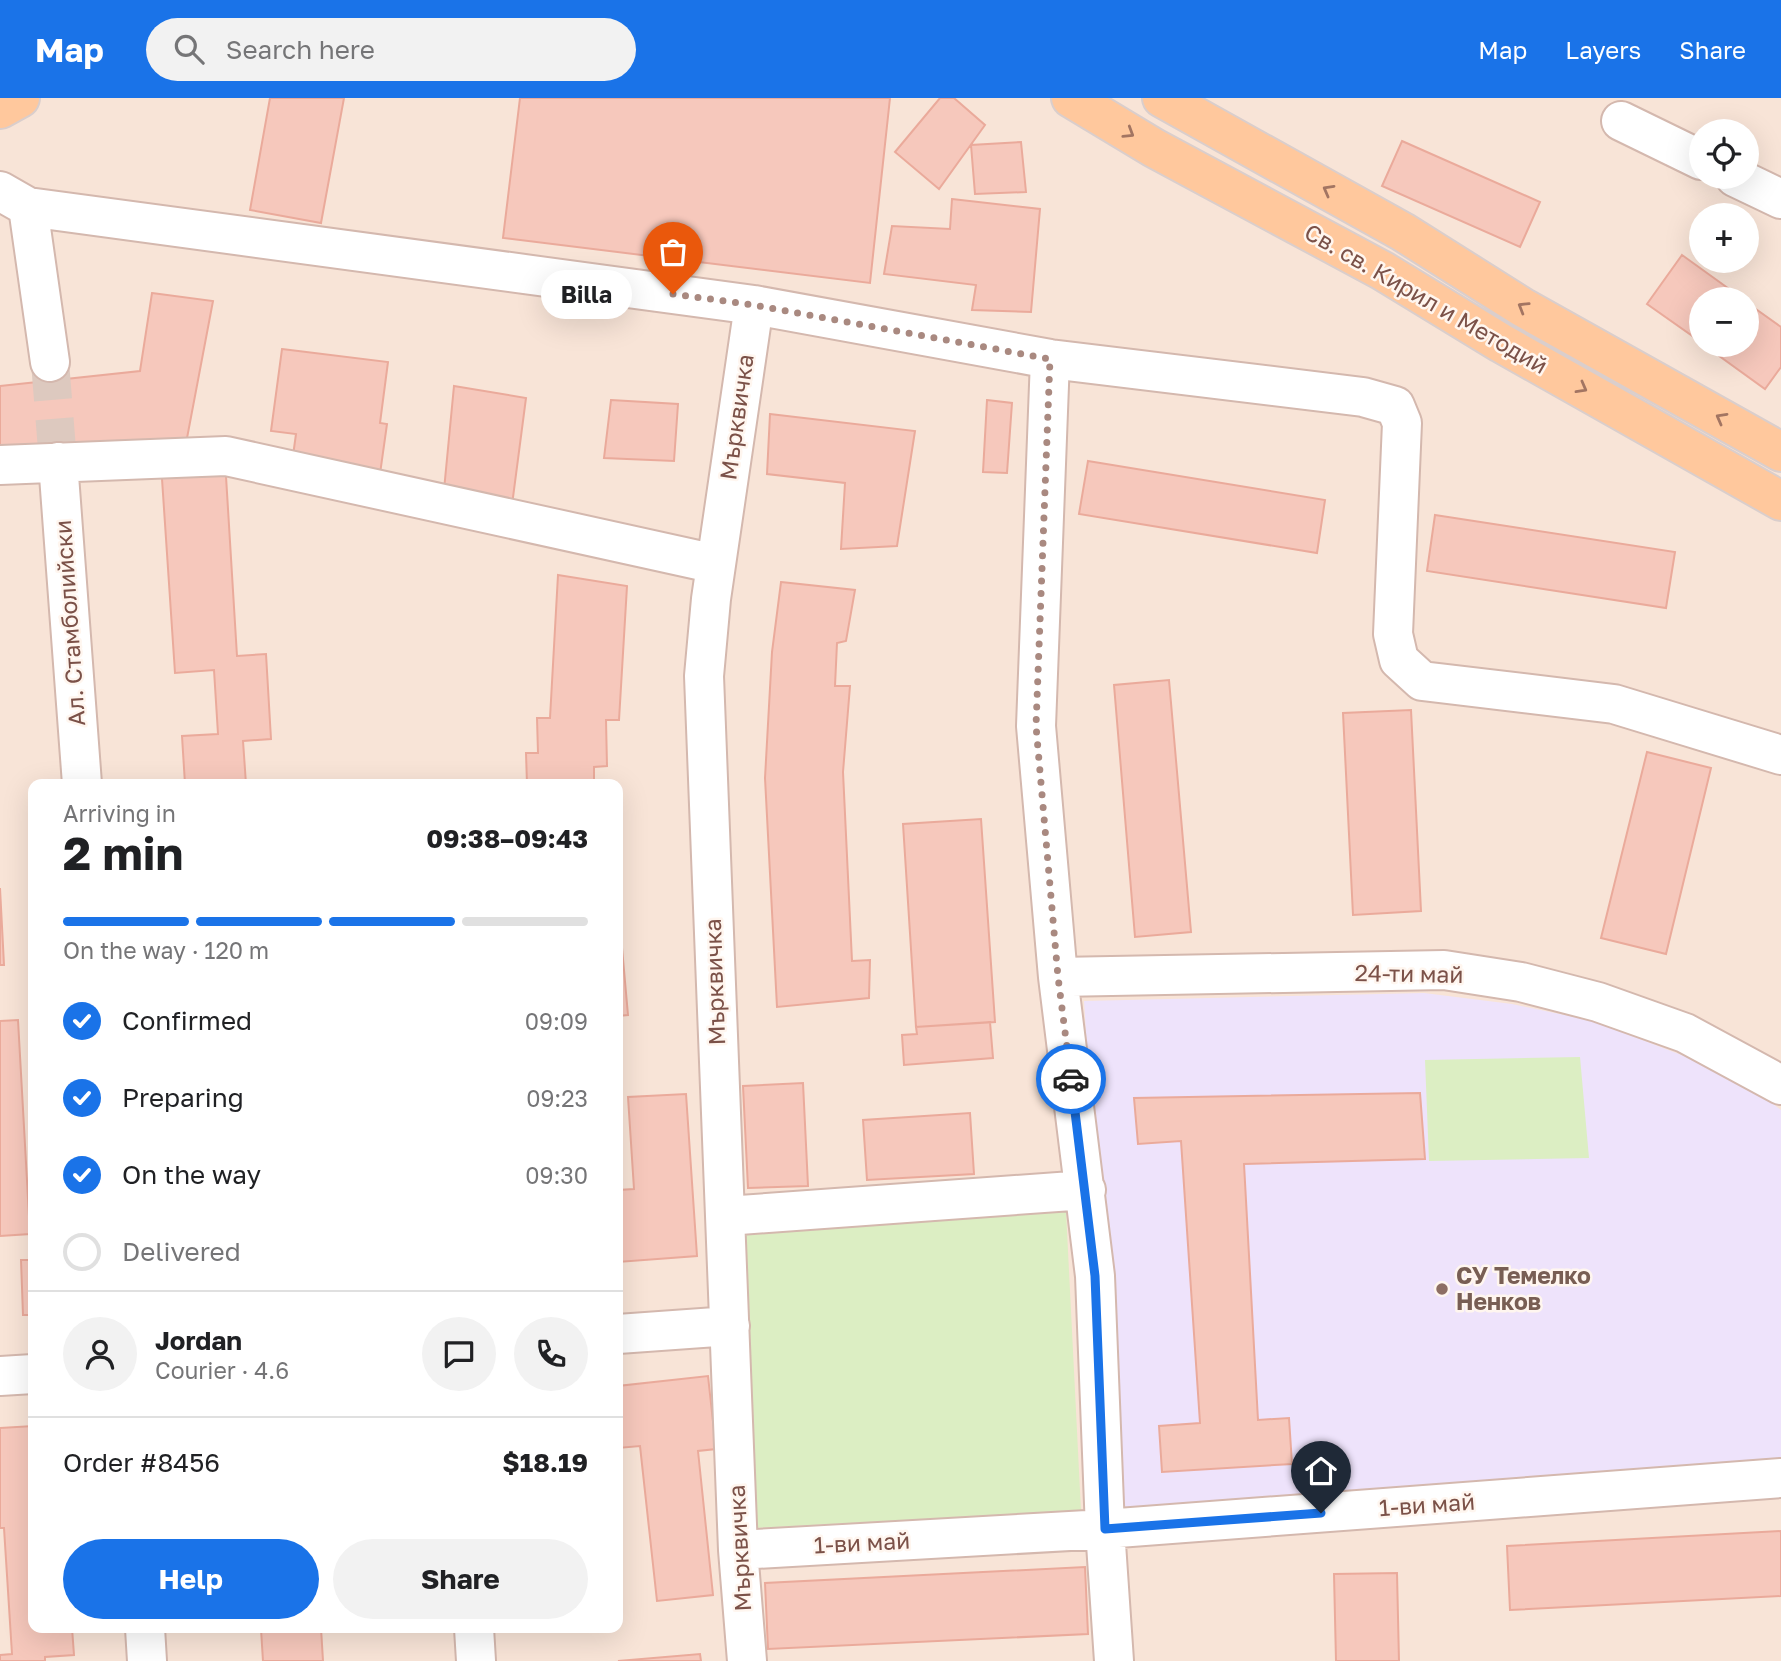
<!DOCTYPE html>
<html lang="en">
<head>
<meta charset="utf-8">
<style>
	:root { --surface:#fff; --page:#f2f2f2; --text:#202124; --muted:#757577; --line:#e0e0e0; --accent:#1a73e8 }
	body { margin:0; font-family:"Golos Text",sans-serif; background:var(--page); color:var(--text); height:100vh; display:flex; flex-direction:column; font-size:26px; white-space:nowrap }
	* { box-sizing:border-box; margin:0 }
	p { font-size:23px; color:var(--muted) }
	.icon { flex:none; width:38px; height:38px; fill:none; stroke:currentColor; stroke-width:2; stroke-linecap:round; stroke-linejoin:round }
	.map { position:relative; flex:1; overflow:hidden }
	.panel { position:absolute; left:28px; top:681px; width:595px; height:854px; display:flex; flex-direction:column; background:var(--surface); border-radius:14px; box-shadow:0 7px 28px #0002 }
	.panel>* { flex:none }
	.controls { position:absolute; left:1689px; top:21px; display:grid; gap:14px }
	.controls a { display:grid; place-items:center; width:70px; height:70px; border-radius:50%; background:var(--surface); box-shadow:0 7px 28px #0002; font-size:35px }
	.pin { position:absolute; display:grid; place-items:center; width:60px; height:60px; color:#fff; margin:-72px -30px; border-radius:50% 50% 50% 0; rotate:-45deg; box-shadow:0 0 7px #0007 }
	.pin .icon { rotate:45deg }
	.courier { position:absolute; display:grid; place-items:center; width:70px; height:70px; margin:-35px; border:5px solid #1a73e8; border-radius:50%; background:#fff; color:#222; box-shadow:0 2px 9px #0007 }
	.bubble { position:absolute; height:49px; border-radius:24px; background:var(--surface); box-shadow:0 7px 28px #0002; font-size:23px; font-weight:700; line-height:49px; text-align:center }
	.overview em { font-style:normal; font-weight:700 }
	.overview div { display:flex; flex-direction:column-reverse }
	.overview { display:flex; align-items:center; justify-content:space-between; height:119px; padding:0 35px }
	h1 { font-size:46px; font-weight:700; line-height:52px }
	.bar { display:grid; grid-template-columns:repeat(4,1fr); gap:10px 7px; align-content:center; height:84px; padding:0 35px }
	.bar i { height:9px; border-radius:5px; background:var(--line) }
	.bar .selected { background:var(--accent) }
	.bar p { grid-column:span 4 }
	.line { display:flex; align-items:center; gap:18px; padding:0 35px; border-top:2px solid var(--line) }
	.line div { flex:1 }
	.round { display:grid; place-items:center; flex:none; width:74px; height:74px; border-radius:37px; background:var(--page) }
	ol { padding:0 35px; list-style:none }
	li { display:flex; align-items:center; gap:21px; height:77px }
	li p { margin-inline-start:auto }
	li .icon { padding:7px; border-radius:50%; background:var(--accent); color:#fff; stroke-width:4 }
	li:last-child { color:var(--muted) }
	li i { width:38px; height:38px; border:4px solid var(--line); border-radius:50% }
	.action { display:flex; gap:14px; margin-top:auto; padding:14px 35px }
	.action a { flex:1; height:80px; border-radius:42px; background:var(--accent); color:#fff; font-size:28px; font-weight:700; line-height:80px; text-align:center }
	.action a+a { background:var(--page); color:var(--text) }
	header { display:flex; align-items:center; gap:42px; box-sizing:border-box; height:98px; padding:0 35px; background:var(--accent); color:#fff }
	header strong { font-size:33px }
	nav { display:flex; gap:38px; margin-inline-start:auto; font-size:24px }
	.search { width:490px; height:63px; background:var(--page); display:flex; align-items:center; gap:18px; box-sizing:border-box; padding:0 24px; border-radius:38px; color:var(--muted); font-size:26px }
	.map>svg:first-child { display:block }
</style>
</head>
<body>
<header>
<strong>Map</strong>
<div class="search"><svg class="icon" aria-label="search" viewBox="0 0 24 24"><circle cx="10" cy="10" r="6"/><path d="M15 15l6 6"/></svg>Search here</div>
<nav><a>Map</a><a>Layers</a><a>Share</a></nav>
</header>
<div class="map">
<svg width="1781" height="1563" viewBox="0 0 1781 1563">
	<rect width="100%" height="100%" fill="#fef1e7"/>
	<path fill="#f8e4d7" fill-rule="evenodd" d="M0,0H1781V1563H0ZM1701,33H1746V79H1701ZM1701,117H1746V163H1701ZM1701,201H1746V247H1701ZM33,686H618V1530H33Z"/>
	<path fill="#eee3fb" d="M1424,895L1512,906L1593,923L1684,958L1764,999L1781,1012V1370L1116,1415L1084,903Z"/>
	<path fill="#dceec3" d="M1580,959L1589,1060L1429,1063L1425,962Z
		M1066,1113L1081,1413L755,1430L739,1130Z"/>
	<path fill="#f6c8bc" stroke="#eaaa9b" stroke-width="2" d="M270,0H344L321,125L250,112Z
		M520,0H890L870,185L503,140Z
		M940,0H954L985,27L939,91L895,54Z
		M1402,43L1540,104L1520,149L1382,88Z
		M1021,44L1026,94L975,96L971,47Z
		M952,101L1040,111L1031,214L972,212L976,187L884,176L892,128L950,131Z
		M1682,157L1743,201H1701V244L1647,206Z
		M152,195L213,203L184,356L0,360V288L140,273Z
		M1746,204L1781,229V269L1765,291L1704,247H1746Z
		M282,251L388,264L380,325L387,326L379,383L291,372L296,336L271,333Z
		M454,288L526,300L512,407L444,392Z
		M611,302L678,306L674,363L604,360Z
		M987,302L1012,305L1007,375L983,374Z
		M770,316L915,333L897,448L841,451L845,385L767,376Z
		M225,362L237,558L266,556L271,641L243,643L246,686H185L182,638L218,636L214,572L175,575L161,366Z
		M1088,363L1325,402L1317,455L1079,416Z
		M1435,417L1675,454L1666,510L1427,473Z
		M558,477L627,488L619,622H606L607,668L594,669V686H527L526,655H538L537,620H550Z
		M781,484L855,492L846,543L837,545L835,588H850L843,674L852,863L870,862L869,900L777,909L765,680L772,554Z
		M1169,582L1191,834L1135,839L1114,587Z
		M1411,612L1421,813L1353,817L1343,615Z
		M1647,654L1711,670L1666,856L1601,840Z
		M981,721L995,924L916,929L903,726Z
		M0,790L4,867H0Z
		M618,805L628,917L618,918Z
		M18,922L30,1136L0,1138V923Z
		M990,924L993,960L904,967L902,937L917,936L916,929Z
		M803,985L808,1088L748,1090L743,988Z
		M1420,995L1425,1061L1244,1066L1258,1322L1289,1320L1292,1366L1162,1374L1159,1328L1200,1325L1181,1043L1138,1046L1134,1000Z
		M686,996L697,1158L618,1164V1092L634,1091L628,999Z
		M970,1015L974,1076L867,1082L863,1022Z
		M21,1162H33V1217H23Z
		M708,1278L716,1351L698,1353L713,1497L657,1503L640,1348L618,1350V1288Z
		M33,1328V1530H72L74,1557L45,1559V1563H0V1557L12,1556L4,1430H0V1330Z
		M1781,1433V1498L1510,1512L1507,1448Z
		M1085,1469L1088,1536L768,1551L765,1485Z
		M1397,1475L1399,1563H1336L1334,1476Z
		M229,1530H321L323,1563H263L261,1531L229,1533Z
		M700,1556L701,1563H618Z"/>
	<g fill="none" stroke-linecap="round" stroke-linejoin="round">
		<path stroke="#ddc9bf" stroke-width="38" stroke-dasharray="38 19" stroke-linecap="butt" d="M50,264L58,364"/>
		<g stroke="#d4b8ae" stroke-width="42">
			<path id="minor" d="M1621,23L1701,62
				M1735,79L1781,101
				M0,93L28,109L754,207L1050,261L1363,299L1395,308L1402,325L1393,536L1399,562L1422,583L1614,606L1781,657
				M28,109L50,264
				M1050,261L1036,628L1058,879L1095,1178L1105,1431L1114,1563
				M58,364L82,686
				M0,367L226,358L716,466
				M1058,879L1444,872L1521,884L1598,904L1685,935L1781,987
				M726,1118L1086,1092
				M618,1236L730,1228
				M0,1278L33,1276
				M738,1452L1105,1431L1781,1380
				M145,1530L147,1563
				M474,1530L476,1563
				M747,1563L738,1452L704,578L711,501L754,207"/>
		</g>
		<g stroke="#dacecc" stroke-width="42">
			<path id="major" d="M1071,0L1154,50L1383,173L1501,245L1781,403
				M1162,0L1403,134L1522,209L1781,354
				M0,11L20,0"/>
		</g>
		<use href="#minor" stroke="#fff" stroke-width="38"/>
		<use href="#major" stroke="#ffc89d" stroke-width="38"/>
	</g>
	<defs><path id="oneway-chevron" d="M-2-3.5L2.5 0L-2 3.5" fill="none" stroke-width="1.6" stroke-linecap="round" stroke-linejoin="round" transform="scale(1.75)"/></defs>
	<g stroke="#a37562">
		<use href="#oneway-chevron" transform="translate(1129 35) rotate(32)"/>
		<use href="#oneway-chevron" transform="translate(1328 92) rotate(-151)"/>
		<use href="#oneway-chevron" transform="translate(1523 209) rotate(-149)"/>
		<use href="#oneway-chevron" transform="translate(1582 290) rotate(29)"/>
		<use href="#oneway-chevron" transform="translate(1721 320) rotate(-151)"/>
	</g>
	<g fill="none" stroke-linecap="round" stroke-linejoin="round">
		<path stroke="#a98980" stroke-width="7" stroke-dasharray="0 12.6" d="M673,196L754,207L1050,261L1036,628L1058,879L1071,981"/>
		<path stroke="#1a73e8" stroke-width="9" d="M1071,981L1095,1178L1105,1431L1321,1415"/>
	</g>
	<circle fill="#8d6e63" stroke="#fff6ef" stroke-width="2.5" cx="1442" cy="1191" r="7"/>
	<g text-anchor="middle" stroke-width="5" stroke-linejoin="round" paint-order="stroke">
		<g font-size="23" fill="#7b5148" stroke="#fff6ef">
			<text transform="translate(1426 201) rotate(30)" y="8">Св. св. Кирил и Методий</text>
			<text transform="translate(737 319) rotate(-82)" y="8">Мърквичка</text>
			<text transform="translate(70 525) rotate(-94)" y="8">Ал. Стамболийски</text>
			<text transform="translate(1409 876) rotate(1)" y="8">24-ти май</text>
			<text transform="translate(715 884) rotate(-92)" y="8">Мърквичка</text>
			<text transform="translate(1427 1407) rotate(-4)" y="8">1-ви май</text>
			<text transform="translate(862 1445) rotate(-3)" y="8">1-ви май</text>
			<text transform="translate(740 1450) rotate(-93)" y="8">Мърквичка</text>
		</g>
		<g font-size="23" font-weight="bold" fill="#785e54" stroke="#fff6ef" text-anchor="start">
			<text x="1456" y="1186">СУ Темелко<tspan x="1456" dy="26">Ненков</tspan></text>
		</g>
	</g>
</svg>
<div class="controls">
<a><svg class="icon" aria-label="locate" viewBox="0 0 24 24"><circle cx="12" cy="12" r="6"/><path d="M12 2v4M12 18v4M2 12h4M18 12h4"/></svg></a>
<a>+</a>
<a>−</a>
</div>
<div class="pin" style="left:673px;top:196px;background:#ea580c"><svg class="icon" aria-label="bag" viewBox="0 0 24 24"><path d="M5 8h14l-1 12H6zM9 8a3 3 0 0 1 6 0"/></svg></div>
<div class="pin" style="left:1321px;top:1415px;background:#1f2937"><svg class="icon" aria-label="home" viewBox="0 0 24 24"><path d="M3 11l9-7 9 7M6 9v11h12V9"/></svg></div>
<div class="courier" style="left:1071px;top:981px"><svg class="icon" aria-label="car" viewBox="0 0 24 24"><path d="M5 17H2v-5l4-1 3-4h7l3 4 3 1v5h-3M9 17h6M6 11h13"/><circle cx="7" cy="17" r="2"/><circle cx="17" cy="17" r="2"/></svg></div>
<div class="bubble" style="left:541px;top:172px;width:91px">Billa</div>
<section class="panel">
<div class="overview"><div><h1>2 min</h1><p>Arriving in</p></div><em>09:38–09:43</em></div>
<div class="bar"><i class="selected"></i><i class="selected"></i><i class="selected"></i><i></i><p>On the way · 120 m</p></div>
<ol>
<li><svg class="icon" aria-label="check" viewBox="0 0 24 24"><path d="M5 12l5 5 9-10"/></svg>Confirmed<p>09:09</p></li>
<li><svg class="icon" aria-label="check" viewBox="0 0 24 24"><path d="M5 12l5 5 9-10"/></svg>Preparing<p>09:23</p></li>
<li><svg class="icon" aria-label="check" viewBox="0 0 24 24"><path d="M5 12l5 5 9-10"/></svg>On the way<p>09:30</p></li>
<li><i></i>Delivered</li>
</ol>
<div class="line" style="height:126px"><a class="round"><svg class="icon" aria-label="person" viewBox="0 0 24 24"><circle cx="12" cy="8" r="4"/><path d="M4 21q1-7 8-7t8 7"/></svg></a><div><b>Jordan</b><p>Courier · 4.6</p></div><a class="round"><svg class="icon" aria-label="chat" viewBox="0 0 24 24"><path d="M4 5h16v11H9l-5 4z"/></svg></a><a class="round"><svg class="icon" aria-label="phone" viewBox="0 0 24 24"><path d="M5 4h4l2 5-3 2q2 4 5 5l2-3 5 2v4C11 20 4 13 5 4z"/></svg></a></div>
<div class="line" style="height:91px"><div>Order #8456</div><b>$18.19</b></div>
<div class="action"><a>Help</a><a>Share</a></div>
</section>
</div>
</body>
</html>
